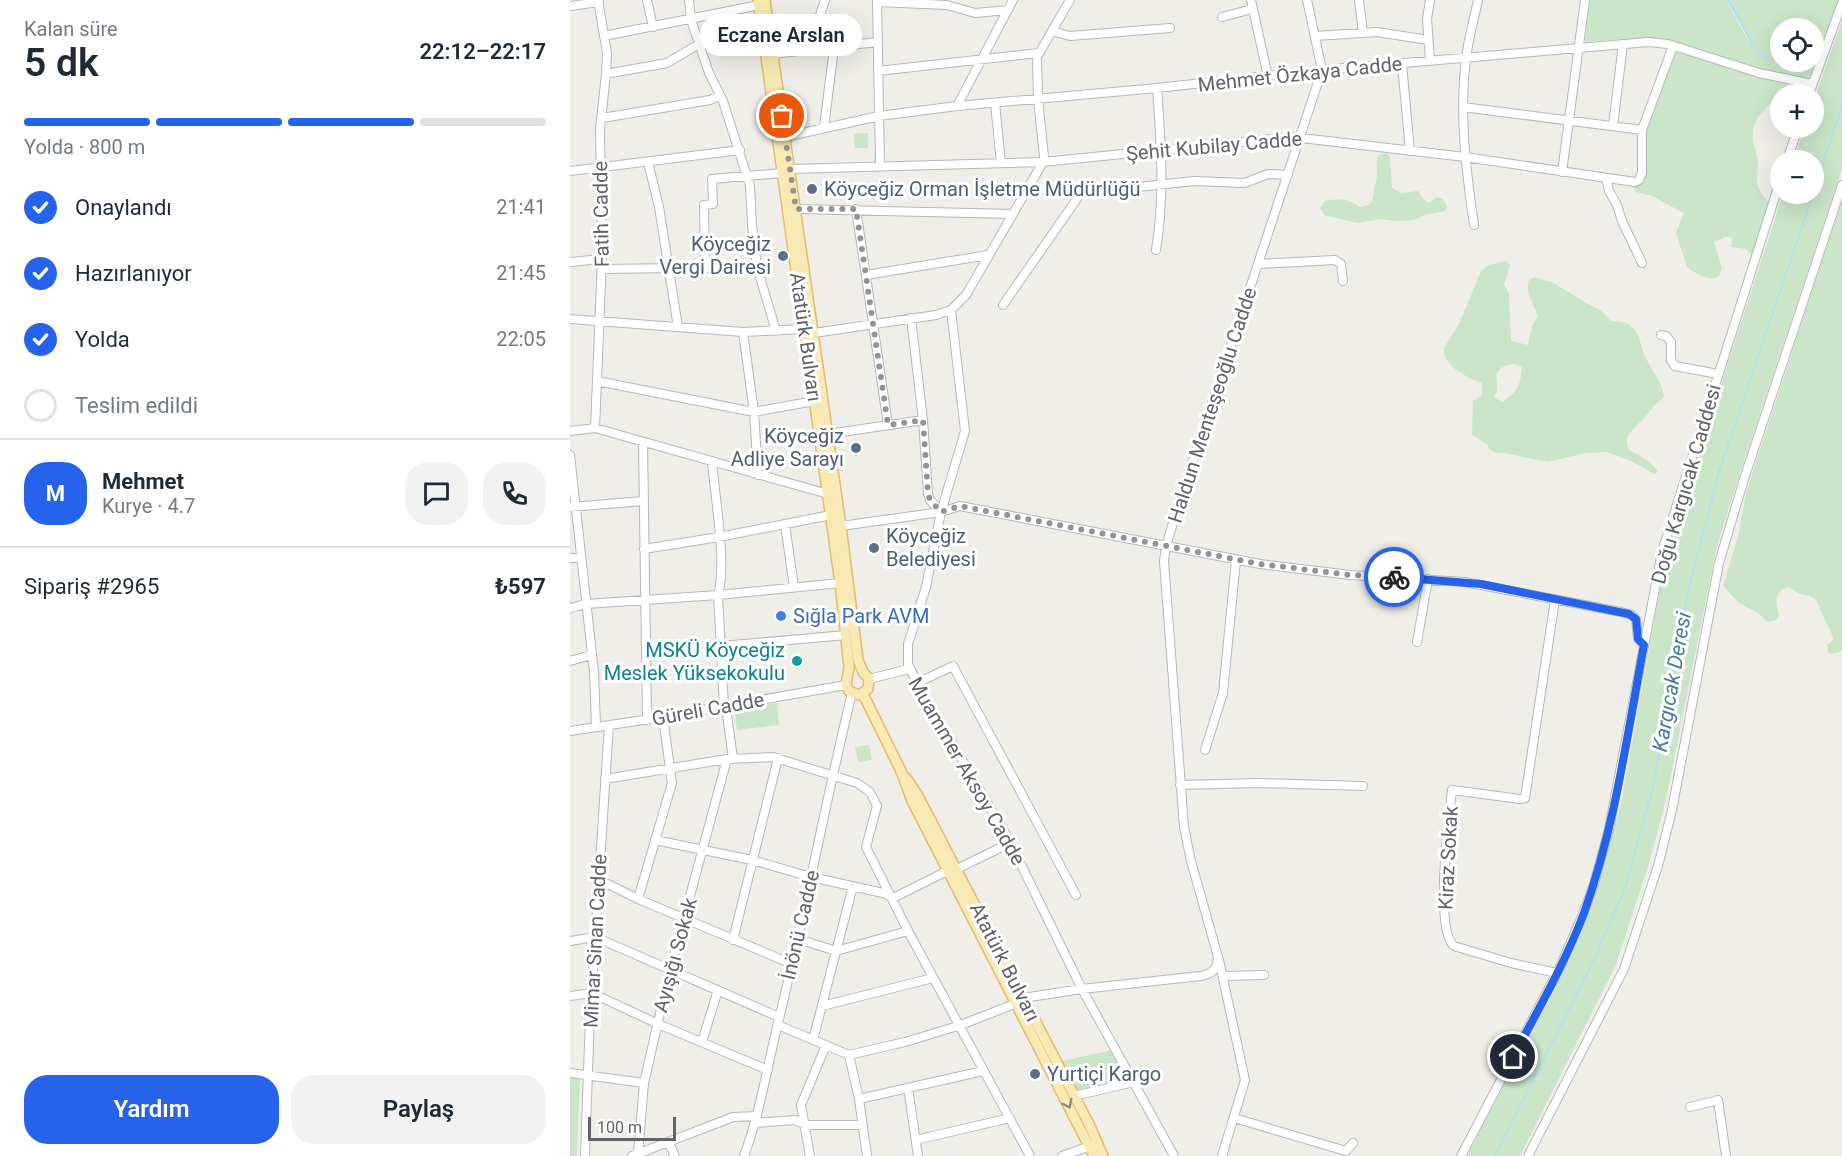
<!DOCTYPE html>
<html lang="tr">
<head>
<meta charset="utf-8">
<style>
	:root { --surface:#fff; --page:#f2f2f3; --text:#1f2937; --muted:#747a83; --line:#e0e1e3; --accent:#2563eb }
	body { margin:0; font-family:Roboto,sans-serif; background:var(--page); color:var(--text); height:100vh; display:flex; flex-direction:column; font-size:22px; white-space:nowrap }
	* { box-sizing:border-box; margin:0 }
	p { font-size:20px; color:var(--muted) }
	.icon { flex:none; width:33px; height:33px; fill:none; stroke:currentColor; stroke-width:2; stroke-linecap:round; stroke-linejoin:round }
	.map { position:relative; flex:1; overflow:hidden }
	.sheet { display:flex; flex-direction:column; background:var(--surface); width:570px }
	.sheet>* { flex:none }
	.controls { position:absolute; left:1200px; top:18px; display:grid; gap:12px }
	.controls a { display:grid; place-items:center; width:54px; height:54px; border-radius:50%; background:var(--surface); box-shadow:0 6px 24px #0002; font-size:30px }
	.scale { position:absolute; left:18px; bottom:15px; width:88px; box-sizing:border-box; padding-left:6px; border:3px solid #606467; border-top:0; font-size:16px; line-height:21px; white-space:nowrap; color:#606467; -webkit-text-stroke:4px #fff; paint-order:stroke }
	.pin { position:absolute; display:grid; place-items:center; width:51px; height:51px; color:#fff; margin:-26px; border:3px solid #fff; border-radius:50%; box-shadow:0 2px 6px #0007 }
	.courier { position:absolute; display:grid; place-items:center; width:60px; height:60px; margin:-30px; border:4px solid #2563eb; border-radius:50%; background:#fff; color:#222; box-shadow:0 2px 8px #0007 }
	.bubble { position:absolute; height:42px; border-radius:21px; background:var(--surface); box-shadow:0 6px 24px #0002; font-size:20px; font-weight:600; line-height:42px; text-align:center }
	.head em { font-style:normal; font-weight:600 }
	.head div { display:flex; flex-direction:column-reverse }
	.head { display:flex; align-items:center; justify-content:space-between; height:102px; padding:0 24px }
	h1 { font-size:39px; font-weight:600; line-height:45px }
	.bar { display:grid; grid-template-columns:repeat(4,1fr); gap:9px 6px; align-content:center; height:72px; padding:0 24px }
	.bar i { height:8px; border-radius:4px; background:var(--line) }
	.bar .on { background:var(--accent) }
	.bar p { grid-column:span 4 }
	.line { display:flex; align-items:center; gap:15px; padding:0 24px; border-top:2px solid var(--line) }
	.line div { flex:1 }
	.round { display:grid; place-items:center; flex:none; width:63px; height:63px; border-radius:24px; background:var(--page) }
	ol { padding:0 24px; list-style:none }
	li { display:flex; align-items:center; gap:18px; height:66px }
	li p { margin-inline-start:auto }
	li .icon { padding:6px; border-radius:50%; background:var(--accent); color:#fff; stroke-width:4 }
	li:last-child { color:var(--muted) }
	li i { width:33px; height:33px; border:3px solid var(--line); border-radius:50% }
	.button { display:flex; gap:12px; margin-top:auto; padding:12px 24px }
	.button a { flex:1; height:69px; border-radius:24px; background:var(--accent); color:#fff; font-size:24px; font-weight:600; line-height:69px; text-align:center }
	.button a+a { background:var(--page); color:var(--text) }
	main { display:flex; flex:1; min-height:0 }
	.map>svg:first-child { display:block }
</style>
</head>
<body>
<main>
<section class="sheet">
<div class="head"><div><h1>5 dk</h1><p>Kalan süre</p></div><em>22:12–22:17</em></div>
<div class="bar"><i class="on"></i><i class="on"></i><i class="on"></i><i></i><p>Yolda · 800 m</p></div>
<ol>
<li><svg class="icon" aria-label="check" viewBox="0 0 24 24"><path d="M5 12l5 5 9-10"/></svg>Onaylandı<p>21:41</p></li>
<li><svg class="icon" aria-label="check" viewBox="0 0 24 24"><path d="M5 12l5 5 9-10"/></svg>Hazırlanıyor<p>21:45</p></li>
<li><svg class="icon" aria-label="check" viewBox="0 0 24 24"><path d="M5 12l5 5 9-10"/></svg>Yolda<p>22:05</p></li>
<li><i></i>Teslim edildi</li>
</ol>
<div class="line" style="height:108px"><b class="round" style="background:var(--accent);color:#fff">M</b><div><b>Mehmet</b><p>Kurye · 4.7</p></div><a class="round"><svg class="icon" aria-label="chat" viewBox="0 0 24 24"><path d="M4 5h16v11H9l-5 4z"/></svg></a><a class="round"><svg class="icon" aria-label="phone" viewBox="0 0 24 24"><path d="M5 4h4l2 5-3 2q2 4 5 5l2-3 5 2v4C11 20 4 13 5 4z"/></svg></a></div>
<div class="line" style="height:78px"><div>Sipariş #2965</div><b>₺597</b></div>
<div class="button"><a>Yardım</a><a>Paylaş</a></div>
</section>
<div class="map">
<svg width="1272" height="1156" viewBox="0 0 1272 1156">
	<rect width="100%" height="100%" fill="#f0eee9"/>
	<path fill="#cae5c8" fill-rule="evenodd" d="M1020,0H1157C1165,16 1182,54 1199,59L1185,46L1160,0H1269L1242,73L1239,77L1222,78L1092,39L1066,38L1015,42ZM1210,28H1244V62H1210Z
		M1272,21V169L1170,473L1146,550L1096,800L1078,867L1046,965L950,1156H897L979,1000L1009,936L1028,887L1051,804L1096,557L1102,535L1213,194H1244V160H1224L1234,128H1244V100Z
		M1105,52L1219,83C1209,101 1181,112 1183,137C1183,147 1188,155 1188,165C1187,186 1184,187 1200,203L1183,256L1176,249L1161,247L1163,238L1154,236V238L1144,242L1152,268L1149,276C1139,282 1126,274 1117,267L1106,233L1114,213L1082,196L1066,192L1061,184C1067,182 1074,181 1075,174C1079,162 1073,149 1074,136C1075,117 1097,72 1105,52Z
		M298,133V148H285L284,134Z
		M816,153L818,154L820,158L822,188L831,193L848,191L852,198L859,203L865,198C873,196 876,202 877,208L875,211L854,215L844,220L827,221L810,219L788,223L754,215L750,208L755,201C770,198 777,198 790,207C802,206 803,201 804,191C804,186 807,181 807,176C808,169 805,163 808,156Z
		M1272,199V651L1261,654L1258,652L1257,645L1263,640V637L1246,600L1240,596L1230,594L1218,587C1204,592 1205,602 1209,615L1206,620L1198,622L1189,614L1169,603L1153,586L1168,537L1176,493Z
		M936,261L940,265L934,284L939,294L941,341L958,345L962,326L968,316C963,303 955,293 959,280L964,277L982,282L1016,303L1031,310L1041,321C1050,322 1057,321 1063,328C1071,336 1070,345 1074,354C1080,369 1092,380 1094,397C1085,404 1081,410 1074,418C1067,426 1049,438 1060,450C1061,452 1067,454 1069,455C1076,459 1082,464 1088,471L1085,474L1059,460L1036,452L1016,453L978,462L935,453H925L919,449L917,444L902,435L903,401L912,395V383C897,377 873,367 874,348L889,324L911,271L919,265ZM944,364L952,367C950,385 949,390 933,402L923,397C936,386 912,369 944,364Z
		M207,703L209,725L167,730L164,708Z
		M299,745L302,760L288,762L285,747Z
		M542,1050L558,1080L508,1091L492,1061Z
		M0,1078H10L7,1156H0Z"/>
	<path fill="#b0def9" d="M1157,0H1160L1185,46L1199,59L1198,61L1182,45Z"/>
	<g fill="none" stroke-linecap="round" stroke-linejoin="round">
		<path stroke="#b0def9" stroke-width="1.5" d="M1244,191L1272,105
			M925,1156L1026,955L1055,888L1083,787L1118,592L1149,472L1243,194"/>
		<g stroke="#b5b8bc" stroke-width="10">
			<path id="minor" d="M77,0L83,27
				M119,0L121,20L139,73L153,101L180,186L182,225L187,267L206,331
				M307,0L310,166
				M500,0L467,57L468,99L474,157L473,162L396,295L381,310L395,431L371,512L356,587L338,644V664L347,683L438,838L512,989L604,1156
				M681,0L698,77
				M789,0L793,33
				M307,2L377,5L405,13L438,10
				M0,6L29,2
				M652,17L682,9
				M482,31L500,36L600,28
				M34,36L189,5
				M745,36L807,32L858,40
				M238,51L255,0
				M203,54L307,42
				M860,61L857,19L860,0
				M832,64L840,151
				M308,71L468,53
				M36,74L97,63L129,44
				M1239,94L1272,3
				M425,103L431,163
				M387,106L443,0
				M893,107L1072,130
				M32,118L140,100L150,96
				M1043,126L1053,44
				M254,127L264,48
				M215,137L309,116L387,106L587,88L752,70L1078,42L1098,44L1189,73L1242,84
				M1217,160L1228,128
				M78,162L89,207L108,327
				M220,169L473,162L723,137L895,157L1065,182L1069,180L1072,173V130L1103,46
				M0,171L170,150
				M992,172L1015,0
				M1036,178L1039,191L1047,205L1052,221L1072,263
				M226,209L443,214
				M286,209L318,425
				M904,225C896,170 889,114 896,59C898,39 904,20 908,0
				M586,250C595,196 591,143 587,88
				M0,262L32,259
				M688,264L765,260L771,264L773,281
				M135,268L134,205L143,204L142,179L213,173
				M32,269L187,267
				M296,275L418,255
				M433,305L511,193L624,181L675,183L698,174L718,175
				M341,318L353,420L358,494L360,500L371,512
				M0,319L173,332L234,329
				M173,332L184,412L188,475
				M244,333L366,315L381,310
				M1091,335L1096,336L1101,342V360L1105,366L1148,374
				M27,381L184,412L244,401
				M25,428L32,259L30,129L36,74L37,53L28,0
				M0,431L25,428L258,494
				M258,434L353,420
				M73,442L77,720
				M0,455L24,672L26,727
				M142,462C145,497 157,563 148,595L154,707
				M0,507L73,501
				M215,524L224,587
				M271,526L371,512L390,506L690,564L780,575L895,582L1051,612L1062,615L1066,619L1068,639L1074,645
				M74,549L149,537L261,515
				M0,558H11
				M985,600L955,798L950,799L882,790C879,818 864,929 884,946L941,963L987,973
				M0,608L16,604L148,595L270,583
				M847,642L858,579
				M151,646L276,635
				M0,661L21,655
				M299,679L339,669
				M347,683L383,666L506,895
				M156,707L163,759
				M0,731L93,717L276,685
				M635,750L653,693L666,560
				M35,779L157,759L203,757L287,783L300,792L307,806L296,847L338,931L460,1156
				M610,785L688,783L793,786
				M85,840L182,860L241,877L313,893L323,898L377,871
				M387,869L440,843
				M28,879L68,899L222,964
				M68,899L102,783L93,717
				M228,939L266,951L338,931
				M163,940L208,758
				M0,941L25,937L209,1017
				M649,960L675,1080L652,1156
				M653,976L694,975
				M0,996L22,993L88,1024L198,1070
				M453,998L512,989L630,976C642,974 647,970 648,957L621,861L614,827L594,561L596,546L610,500L752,70L737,0
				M252,1006L363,978
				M208,1025L279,1055L335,1042L388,1026L447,1003
				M243,1040L283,886
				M132,1042L148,990
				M279,1055L289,1099L297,1156
				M0,1073L74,1083
				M338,1088L348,1156
				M504,1096L564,1082
				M289,1099L413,1071
				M1120,1107L1148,1100L1156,1156
				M664,1118L776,1151L783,1143
				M186,1123L225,1120L236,1125H292
				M346,1140L440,1118
				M99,1143L105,1156
				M68,1154L74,1083L100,970L157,759
				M15,1156L20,1016L39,725
				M62,1156L163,1117L187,1116
				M174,1156C190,1113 197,1068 208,1023C235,914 255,803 282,693
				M240,1156L231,1105L256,1045
				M492,1156L520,1146
				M891,1156L991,965L1013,914L1024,884L1039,829L1092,552L1210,181
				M958,1156L1054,969L1088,866L1102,810L1149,563L1175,476L1272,185"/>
		</g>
		<g stroke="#e7bb6b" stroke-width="12">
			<path id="major" d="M188,0L270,583L279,667L276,685L279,691L289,695L298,689L299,679L293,672L288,660L271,526L195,0
				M293,694L331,771L342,801L524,1156
				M336,778L347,794L519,1124L533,1156"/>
		</g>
		<use href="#minor" stroke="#fff" stroke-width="8"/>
		<use href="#major" stroke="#f9e9b5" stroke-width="9"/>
	</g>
	<defs><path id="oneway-chevron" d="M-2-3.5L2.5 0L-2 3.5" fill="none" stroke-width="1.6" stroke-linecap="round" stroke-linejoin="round" transform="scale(1.5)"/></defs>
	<use stroke="#8e8c7e" href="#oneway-chevron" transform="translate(498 1104) rotate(63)"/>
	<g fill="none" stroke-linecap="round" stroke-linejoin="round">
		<path stroke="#929494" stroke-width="6" stroke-dasharray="0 10.8" d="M212,116L226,209H286L318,425L353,420L358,494L360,500L371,512L390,506L690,564L780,575L824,577"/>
		<path stroke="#2563eb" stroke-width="8" d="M824,577L911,584L1059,614L1066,619L1068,639L1074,645C1057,735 1045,827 1014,913C995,963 968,1010 943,1057"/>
	</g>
	<g fill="#5c6f8a" stroke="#fff" stroke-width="2">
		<circle cx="242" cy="189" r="6"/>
		<circle cx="213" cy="256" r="6"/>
		<circle cx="286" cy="448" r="6"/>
		<circle cx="304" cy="548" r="6"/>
		<circle cx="465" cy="1074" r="6"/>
	</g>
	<circle fill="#3f7fe0" stroke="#fff" stroke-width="2" cx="211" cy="616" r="6"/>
	<circle fill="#0f9aa8" stroke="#fff" stroke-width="2" cx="227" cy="661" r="6"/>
	<g text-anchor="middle" stroke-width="6" stroke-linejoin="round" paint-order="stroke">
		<g font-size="20" fill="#606467" stroke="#fff">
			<text transform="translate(730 74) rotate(-6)" y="7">Mehmet Özkaya Cadde</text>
			<text transform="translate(644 146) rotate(-5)" y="7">Şehit Kubilay Cadde</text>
			<text transform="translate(31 214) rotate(-91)" y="7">Fatih Cadde</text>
			<text transform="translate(236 337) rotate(82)" y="7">Atatürk Bulvarı</text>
			<text transform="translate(642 405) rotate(-72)" y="7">Haldun Menteşeoğlu Cadde</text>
			<text transform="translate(1116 484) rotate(-74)" y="7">Doğu Kargıcak Caddesi</text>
			<text transform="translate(138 709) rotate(-10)" y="7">Güreli Cadde</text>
			<text transform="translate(397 771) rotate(60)" y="7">Muammer Aksoy Cadde</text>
			<text transform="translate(878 858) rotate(-87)" y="7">Kiraz Sokak</text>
			<text transform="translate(230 925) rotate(-77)" y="7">İnönü Cadde</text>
			<text transform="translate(25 941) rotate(-87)" y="7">Mimar Sinan Cadde</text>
			<text transform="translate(105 955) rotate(-75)" y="7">Ayışığı Sokak</text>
			<text transform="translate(435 962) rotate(63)" y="7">Atatürk Bulvarı</text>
		</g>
		<g font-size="20" fill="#4e5e75" stroke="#fff" text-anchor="start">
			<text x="254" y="196">Köyceğiz Orman İşletme Müdürlüğü</text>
			<text x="201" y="251" text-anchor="end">Köyceğiz<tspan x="201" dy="23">Vergi Dairesi</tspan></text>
			<text x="274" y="443" text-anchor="end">Köyceğiz<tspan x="274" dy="23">Adliye Sarayı</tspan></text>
			<text x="316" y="543">Köyceğiz<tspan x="316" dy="23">Belediyesi</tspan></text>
			<text x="477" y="1081">Yurtiçi Kargo</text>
		</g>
		<g font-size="20" fill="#366cbe" stroke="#fff" text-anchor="start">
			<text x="223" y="623">Sığla Park AVM</text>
		</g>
		<g font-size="20" fill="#0d838f" stroke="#fff" text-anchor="end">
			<text x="215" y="657">MSKÜ Köyceğiz<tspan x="215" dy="23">Meslek Yüksekokulu</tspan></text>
		</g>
		<g font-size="21" font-style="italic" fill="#497ba2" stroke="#fff">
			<text transform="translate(1102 682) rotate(-80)" y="7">Kargıcak Deresi</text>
		</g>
	</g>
</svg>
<div class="controls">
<a><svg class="icon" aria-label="locate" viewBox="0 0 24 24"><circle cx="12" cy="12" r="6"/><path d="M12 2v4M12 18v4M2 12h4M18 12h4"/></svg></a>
<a>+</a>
<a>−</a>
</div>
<div class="scale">100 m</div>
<div class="pin" style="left:212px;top:116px;background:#ea580c"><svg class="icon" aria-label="bag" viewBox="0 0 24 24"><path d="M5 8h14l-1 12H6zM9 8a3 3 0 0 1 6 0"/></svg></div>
<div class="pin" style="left:943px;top:1057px;background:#1f2937"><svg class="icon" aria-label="home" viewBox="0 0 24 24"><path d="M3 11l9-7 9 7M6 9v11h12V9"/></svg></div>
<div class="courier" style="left:824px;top:577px"><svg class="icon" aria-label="bike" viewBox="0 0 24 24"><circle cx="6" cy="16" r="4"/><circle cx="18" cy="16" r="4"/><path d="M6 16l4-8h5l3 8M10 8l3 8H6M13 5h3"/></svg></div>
<div class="bubble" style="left:130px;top:14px;width:162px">Eczane Arslan</div>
</div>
</main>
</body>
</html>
